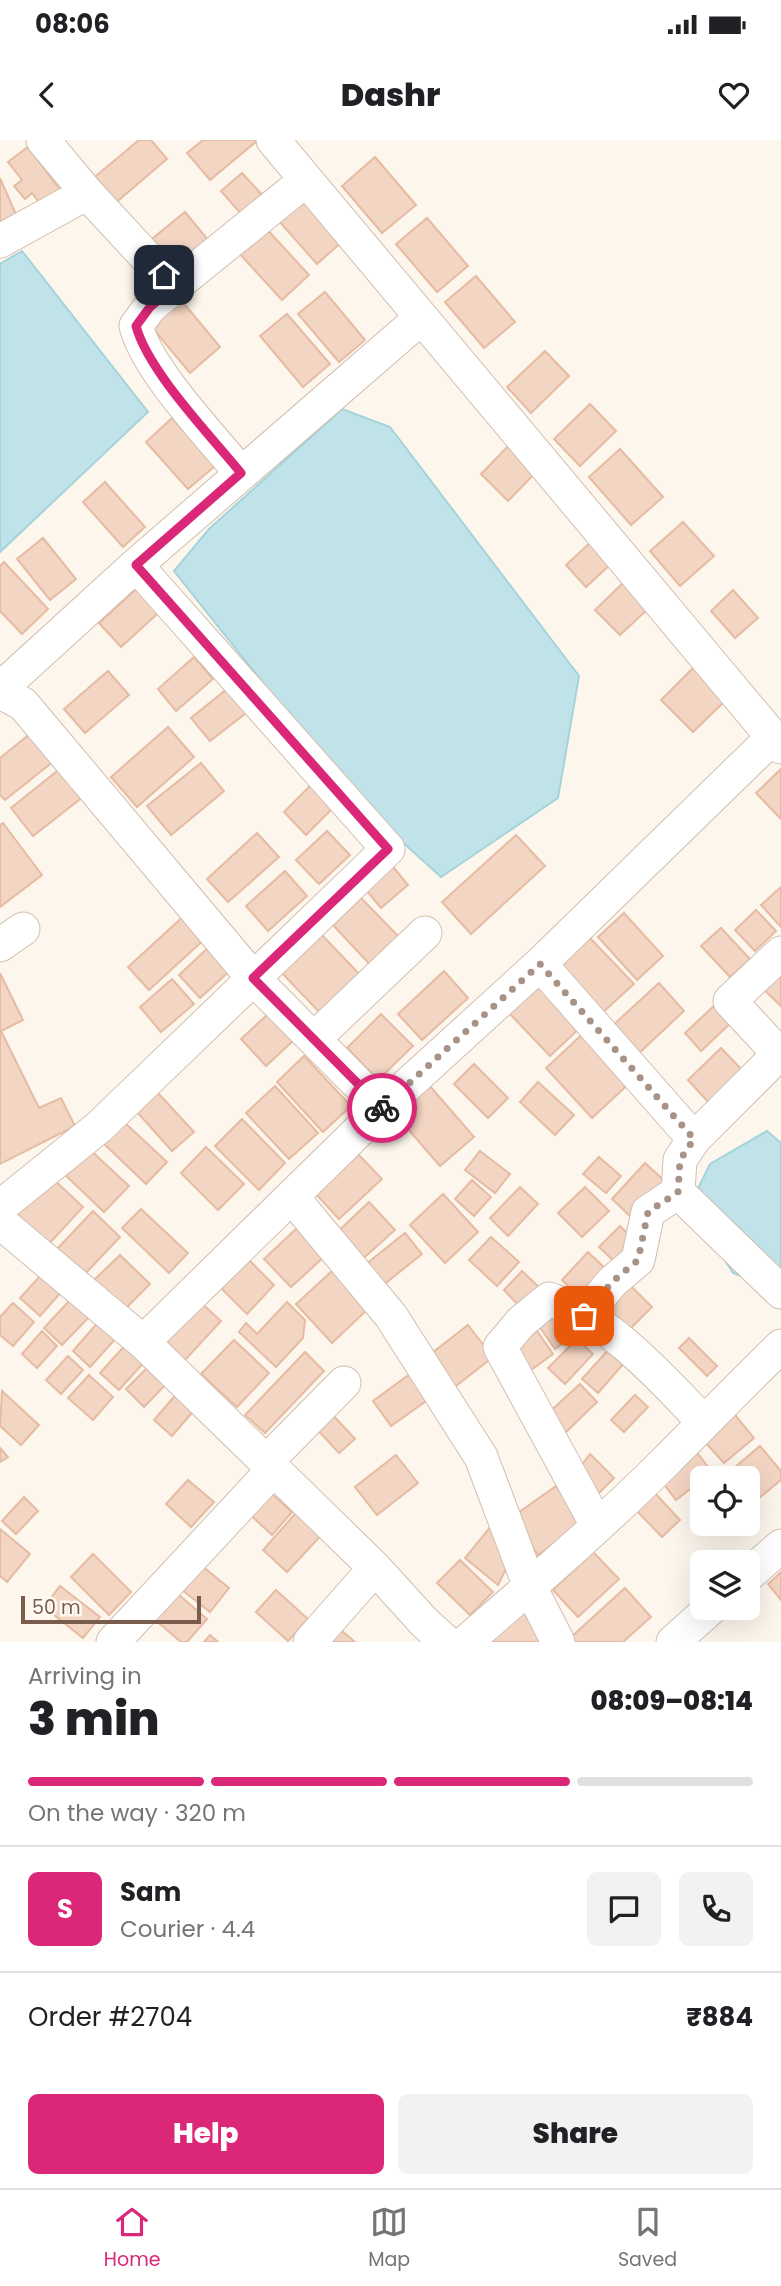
<!DOCTYPE html>
<html lang="en">
<head>
<meta charset="utf-8">
<style>
	:root { --surface:#fff; --page:#f2f2f2; --text:#202124; --muted:#757577; --line:#e0e0e0; --accent:#db2777 }
	body { margin:0; font-family:Poppins,sans-serif; background:var(--page); color:var(--text); height:100vh; display:flex; flex-direction:column; font-size:26px; white-space:nowrap }
	* { box-sizing:border-box; margin:0 }
	p { font-size:23px; color:var(--muted) }
	.icon { flex:none; width:38px; height:38px; fill:none; stroke:currentColor; stroke-width:2; stroke-linecap:round; stroke-linejoin:round }
	.map { position:relative; height:1502px; overflow:hidden }
	.side { display:flex; flex-direction:column; background:var(--surface); flex:1 }
	.side>* { flex:none }
	.tools { position:absolute; left:690px; top:1326px; display:grid; gap:14px }
	.tools a { display:grid; place-items:center; width:70px; height:70px; border-radius:10px; background:var(--surface); box-shadow:0 7px 28px #0002; font-size:35px }
	.scale { position:absolute; left:21px; bottom:18px; width:180px; box-sizing:border-box; padding-left:7px; border:4px solid #7a5c4d; border-top:0; font-size:19px; line-height:24px; white-space:nowrap; color:#7a5c4d; -webkit-text-stroke:5px #fffaf3; paint-order:stroke }
	.pin { position:absolute; display:grid; place-items:center; width:60px; height:60px; color:#fff; margin:-30px; border-radius:14px; box-shadow:0 4px 10px #0006 }
	.courier { position:absolute; display:grid; place-items:center; width:70px; height:70px; margin:-35px; border:5px solid #db2777; border-radius:50%; background:#fff; color:#222; box-shadow:0 2px 9px #0007 }
	.head em { font-style:normal; font-weight:800 }
	.head div { display:flex; flex-direction:column-reverse }
	.head { display:flex; align-items:center; justify-content:space-between; height:119px; padding:0 28px }
	h1 { font-size:46px; font-weight:800; line-height:52px }
	.bar { display:grid; grid-template-columns:repeat(4,1fr); gap:10px 7px; align-content:center; height:84px; padding:0 28px }
	.bar i { height:9px; border-radius:5px; background:var(--line) }
	.bar .selected { background:var(--accent) }
	.bar p { grid-column:span 4 }
	.line { display:flex; align-items:center; gap:18px; padding:0 28px; border-top:2px solid var(--line) }
	.line div { flex:1 }
	.round { display:grid; place-items:center; flex:none; width:74px; height:74px; border-radius:10px; background:var(--page) }
	.primary-button { display:flex; gap:14px; margin-top:auto; padding:14px 28px }
	.primary-button a { flex:1; height:80px; border-radius:10px; background:var(--accent); color:#fff; font-size:28px; font-weight:800; line-height:80px; text-align:center }
	.primary-button a+a { background:var(--page); color:var(--text) }
	.status { display:flex; justify-content:space-between; align-items:center; height:49px; padding:0 35px; background:var(--surface); direction:ltr }
	.status svg { height:19px; fill:currentColor }
	header { display:flex; justify-content:space-between; align-items:center; height:91px; padding:0 28px; background:var(--surface); font-size:32px; font-weight:800 }
	.tab-bar { display:flex; justify-content:space-around; align-items:center; height:98px; border-top:2px solid var(--line); background:var(--surface); font-size:19px; color:var(--muted) }
	.tab-bar a { display:grid; justify-items:center; gap:4px }
	.tab-bar .selected { color:var(--accent) }
	.map>svg:first-child { display:block }
</style>
</head>
<body>
<div class="status"><b>08:06</b><svg viewBox="0 0 49 12"><path d="M0 12V9h3v3zM5 12V6h3v6zM10 12V3h3v9zM15 12V0h3v12zM26 1h20v11H26zM47 4h2v5h-2z"/></svg></div>
<header><svg class="icon" aria-label="back" viewBox="0 0 24 24"><path d="M15 5l-7 7 7 7"/></svg>Dashr<svg class="icon" aria-label="heart" viewBox="0 0 24 24"><path d="M12 20l-8-8c-3-5 5-10 8-4 3-6 11-1 8 4z"/></svg></header>
<div class="map">
<svg width="781" height="1502" viewBox="0 0 781 1502">
	<rect width="100%" height="100%" fill="#fdf6ec"/>
	<path fill="#bfe3e8" stroke="#a5d3da" stroke-width="2" d="M22,111L148,272L0,412V124Z
		M342,269L390,287L579,536L558,658L441,737L357,661L174,431L209,389Z
		M767,991L781,1003V1152L733,1133L690,1065L710,1024Z"/>
	<path fill="#f3d5c3" stroke="#e6bba3" stroke-width="2" d="M139,0H151L167,19L113,65L91,40Z
		M203,0H258L210,40L187,13Z
		M28,7L60,50L41,65L32,53L25,59L14,46L22,40L8,22Z
		M375,17L416,65L382,93L342,46Z
		M242,33L264,57L243,76L221,51Z
		M0,38L18,79L0,87Z
		M307,55L345,99L317,124L278,80Z
		M185,72L209,101L171,132L147,103Z
		M427,78L468,126L437,152L396,104Z
		M264,86L309,135L282,160L237,111Z
		M476,136L515,182L484,208L445,162Z
		M325,152L365,200L339,222L298,174Z
		M181,160L220,207L190,233L150,185Z
		M287,174L330,224L303,247L260,196Z
		M545,211L569,236L531,273L507,247Z
		M590,264L616,291L580,326L554,299Z
		M172,278L215,326L188,349L146,302Z
		M512,302L540,328L508,361L481,334Z
		M620,309L663,357L631,385L589,337Z
		M105,342L145,387L123,407L83,362Z
		M683,382L714,416L680,446L650,411Z
		M43,398L76,439L50,460L17,419Z
		M592,401L612,423L586,447L566,425Z
		M4,422L48,469L22,494L0,471V426Z
		M145,441L167,465L121,507L99,483Z
		M625,441L650,467L620,495L595,470Z
		M733,450L758,478L735,498L711,471Z
		M194,517L213,539L176,571L158,549Z
		M696,525L729,557L693,592L661,560Z
		M108,531L129,555L85,593L64,569Z
		M227,549L246,573L210,601L191,578Z
		M168,587L194,617L137,667L111,637Z
		M36,589L59,617L5,660L0,655V618Z
		M201,623L224,651L171,695L147,666Z
		M61,628L84,656L33,696L11,668Z
		M781,629V679L756,653Z
		M317,639L339,662L306,695L284,672Z
		M3,683L42,735L0,767V685Z
		M327,691L350,715L319,744L296,720Z
		M257,693L279,717L228,762L207,739Z
		M516,695L545,726L471,794L442,762Z
		M389,722L408,745L381,768L362,745Z
		M285,731L307,756L268,791L246,766Z
		M781,747V787L761,765Z
		M361,758L404,802L375,830L333,785Z
		M756,770L776,791L755,811L735,790Z
		M624,773L663,816L637,840L598,797Z
		M186,774L207,797L149,850L128,827Z
		M721,788L750,819L730,837L701,806Z
		M319,792L365,840L325,878L279,830Z
		M590,798L634,844L602,873L559,827Z
		M212,804L234,827L200,858L179,835Z
		M444,831L468,858L422,900L398,874Z
		M781,832V866L758,844Z
		M0,833L23,880L1,891L39,968L61,958L75,986L0,1024Z
		M172,839L194,864L161,892L140,867Z
		M544,841L584,884L550,916L509,873Z
		M659,843L684,871L637,915L611,887Z
		M717,863L733,881L701,911L685,893Z
		M269,873L294,900L266,926L241,899Z
		M381,874L413,906L378,940L347,908Z
		M588,889L634,939L592,978L546,928Z
		M721,908L744,932L710,964L688,940Z
		M304,916L351,966L323,992L277,942Z
		M474,924L508,958L488,978L454,944Z
		M538,942L574,975L555,995L520,962Z
		M429,945L474,997L440,1026L395,974Z
		M275,946L318,993L289,1019L246,973Z
		M158,953L194,992L172,1011L137,972Z
		M242,979L285,1023L259,1050L215,1006Z
		M124,982L167,1022L146,1044L103,1003Z
		M85,1005L129,1046L104,1072L61,1031Z
		M206,1007L244,1044L218,1070L181,1033Z
		M480,1011L510,1034L495,1053L465,1030Z
		M356,1012L382,1039L339,1079L314,1052Z
		M599,1017L621,1036L606,1053L583,1034Z
		M645,1023L667,1043L633,1079L612,1059Z
		M50,1036L83,1067L46,1107L12,1076Z
		M472,1040L491,1057L474,1076L455,1059Z
		M520,1047L538,1064L508,1096L490,1078Z
		M585,1047L609,1071L582,1097L558,1073Z
		M443,1054L478,1092L445,1123L410,1085Z
		M369,1062L395,1090L358,1123L333,1096Z
		M141,1069L188,1113L169,1133L122,1088Z
		M93,1071L120,1097L84,1135L57,1109Z
		M620,1086L639,1105L619,1126L599,1107Z
		M297,1088L324,1117L291,1147L264,1119Z
		M405,1093L422,1114L382,1146L365,1125Z
		M491,1097L519,1122L497,1146L469,1120Z
		M588,1112L610,1133L584,1161L562,1140Z
		M120,1115L150,1144L122,1172L92,1142Z
		M244,1115L274,1145L247,1174L216,1143Z
		M333,1130L369,1168L332,1203L296,1164Z
		M522,1131L543,1151L524,1171L504,1150Z
		M43,1133L62,1151L40,1176L20,1158Z
		M628,1143L652,1167L622,1197L598,1172Z
		M72,1158L91,1175L62,1205L44,1188Z
		M198,1160L221,1181L184,1221L161,1199Z
		M287,1162L305,1180L303,1198L276,1227L239,1192L246,1183L257,1194Z
		M13,1163L34,1182L13,1206L0,1195V1177Z
		M551,1170L577,1193L555,1209L537,1183Z
		M100,1180L118,1196L90,1227L73,1211Z
		M468,1185L493,1217L452,1249L427,1217Z
		M533,1185L553,1214L528,1232L507,1204Z
		M42,1191L57,1206L37,1228L22,1214Z
		M689,1198L717,1226L707,1236L679,1208Z
		M577,1199L593,1214L565,1244L548,1228Z
		M234,1200L269,1233L237,1267L201,1234Z
		M128,1202L147,1219L119,1250L100,1233Z
		M609,1209L624,1223L598,1253L582,1239Z
		M305,1212L324,1231L265,1293L245,1275Z
		M68,1216L83,1230L61,1254L46,1240Z
		M152,1223L170,1240L144,1267L126,1249Z
		M410,1234L429,1259L391,1286L373,1261Z
		M89,1235L113,1257L93,1280L68,1258Z
		M580,1244L597,1262L562,1296L544,1277Z
		M2,1251L39,1285L21,1305L0,1286Z
		M179,1251L197,1267L172,1296L154,1280Z
		M635,1255L648,1267L624,1292L611,1280Z
		M330,1272L355,1299L339,1313L314,1286Z
		M735,1275L754,1298L724,1323L704,1301Z
		M760,1306L781,1331V1340L747,1368V1339H721Z
		M0,1308L8,1317L0,1322Z
		M695,1310L712,1332L676,1360L659,1338Z
		M590,1314L614,1338L593,1359L578,1330Z
		M396,1315L418,1343L377,1375L355,1347Z
		M188,1340L214,1362L191,1387L166,1364Z
		M556,1346L582,1383L538,1415L511,1378Z
		M264,1347L292,1372L272,1395L244,1369Z
		M653,1351L680,1380L662,1397L634,1368Z
		M24,1357L38,1371L16,1394L2,1381Z
		M303,1365L328,1388L287,1432L263,1410Z
		M496,1380L511,1419L498,1445L465,1418Z
		M0,1389L30,1414L7,1442L0,1436Z
		M593,1412L619,1439L578,1477L553,1450Z
		M93,1414L131,1452L109,1475L71,1437Z
		M460,1420L493,1452L470,1475L437,1443Z
		M196,1421L229,1448L210,1472L176,1445Z
		M781,1432V1460L768,1444Z
		M60,1446L100,1477L83,1498L44,1467Z
		M171,1448L207,1479L187,1502H181L148,1474Z
		M625,1448L651,1477L623,1502H574L570,1498Z
		M276,1450L308,1479L288,1501L256,1472Z
		M518,1466L547,1495L540,1502H482Z
		M335,1485L355,1502H320Z
		M210,1495L218,1502H204Z"/>
	<g fill="none" stroke-linecap="round" stroke-linejoin="round">
		<g stroke="#d1beb0" stroke-width="35">
			<path id="minor" d="M43,0L87,53L174,147L150,167L136,186C148,231 210,295 241,333
				M273,0L781,607
				M0,101L87,53
				M174,147L306,40
				M0,549L136,425L421,178
				M0,552L23,564L253,838L382,968
				M0,805L23,789
				M781,813L730,861L781,916
				M540,824L694,999L680,1020L678,1052L781,1152
				M315,898L425,793
				M694,999L779,914
				M292,1057L391,1176L481,1317L530,1447L558,1502
				M0,1067L99,987L388,709L136,425
				M0,1082L143,1202L375,1428L424,1482L446,1502
				M584,1176L612,1142L638,1120L648,1072L678,1052
				M143,1202L382,968L540,824L772,598
				M265,1323L344,1243
				M597,1385L500,1207L521,1182L549,1159C611,1180 658,1235 703,1281
				M747,1436L781,1406
				M113,1502L273,1330
				M310,1502L375,1428
				M466,1502C534,1443 604,1383 668,1319C706,1281 743,1243 781,1206
				M673,1502L711,1468"/>
		</g>
		<use href="#minor" stroke="#fff" stroke-width="33"/>
	</g>
	<g fill="none" stroke-linecap="round" stroke-linejoin="round">
		<path stroke="#a89285" stroke-width="7" stroke-dasharray="0 12.6" d="M382,968L540,824L694,999L680,1020L678,1052L648,1072L638,1120L612,1142L584,1176"/>
		<path stroke="#db2777" stroke-width="9" d="M164,135L174,147L150,167L136,186C148,231 210,295 241,333L136,425L388,709L253,838L382,968"/>
	</g>
</svg>
<div class="tools">
<a><svg class="icon" aria-label="locate" viewBox="0 0 24 24"><circle cx="12" cy="12" r="6"/><path d="M12 2v4M12 18v4M2 12h4M18 12h4"/></svg></a>
<a><svg class="icon" aria-label="layers" viewBox="0 0 24 24"><path d="M12 4l9 5-9 5-9-5zM3 14l9 5 9-5"/></svg></a>
</div>
<div class="scale">50 m</div>
<div class="pin" style="left:584px;top:1176px;background:#ea580c"><svg class="icon" aria-label="bag" viewBox="0 0 24 24"><path d="M5 8h14l-1 12H6zM9 8a3 3 0 0 1 6 0"/></svg></div>
<div class="pin" style="left:164px;top:135px;background:#1f2937"><svg class="icon" aria-label="home" viewBox="0 0 24 24"><path d="M3 11l9-7 9 7M6 9v11h12V9"/></svg></div>
<div class="courier" style="left:382px;top:968px"><svg class="icon" aria-label="bike" viewBox="0 0 24 24"><circle cx="6" cy="16" r="4"/><circle cx="18" cy="16" r="4"/><path d="M6 16l4-8h5l3 8M10 8l3 8H6M13 5h3"/></svg></div>
</div>
<section class="side">
<div class="head"><div><h1>3 min</h1><p>Arriving in</p></div><em>08:09–08:14</em></div>
<div class="bar"><i class="selected"></i><i class="selected"></i><i class="selected"></i><i></i><p>On the way · 320 m</p></div>
<div class="line" style="height:126px"><b class="round" style="background:var(--accent);color:#fff">S</b><div><b>Sam</b><p>Courier · 4.4</p></div><a class="round"><svg class="icon" aria-label="chat" viewBox="0 0 24 24"><path d="M4 5h16v11H9l-5 4z"/></svg></a><a class="round"><svg class="icon" aria-label="phone" viewBox="0 0 24 24"><path d="M5 4h4l2 5-3 2q2 4 5 5l2-3 5 2v4C11 20 4 13 5 4z"/></svg></a></div>
<div class="line" style="height:91px"><div>Order #2704</div><b>₹884</b></div>
<div class="primary-button"><a>Help</a><a>Share</a></div>
</section>
<nav class="tab-bar">
<a class="selected"><svg class="icon" aria-label="home" viewBox="0 0 24 24"><path d="M3 11l9-7 9 7M6 9v11h12V9"/></svg>Home</a>
<a><svg class="icon" aria-label="map" viewBox="0 0 24 24"><path d="M3 6l6-2 6 2 6-2v14l-6 2-6-2-6 2zM9 4v14M15 6v14"/></svg>Map</a>
<a><svg class="icon" aria-label="saved" viewBox="0 0 24 24"><path d="M7 4h10v16l-5-4-5 4z"/></svg>Saved</a>
</nav>
</body>
</html>
